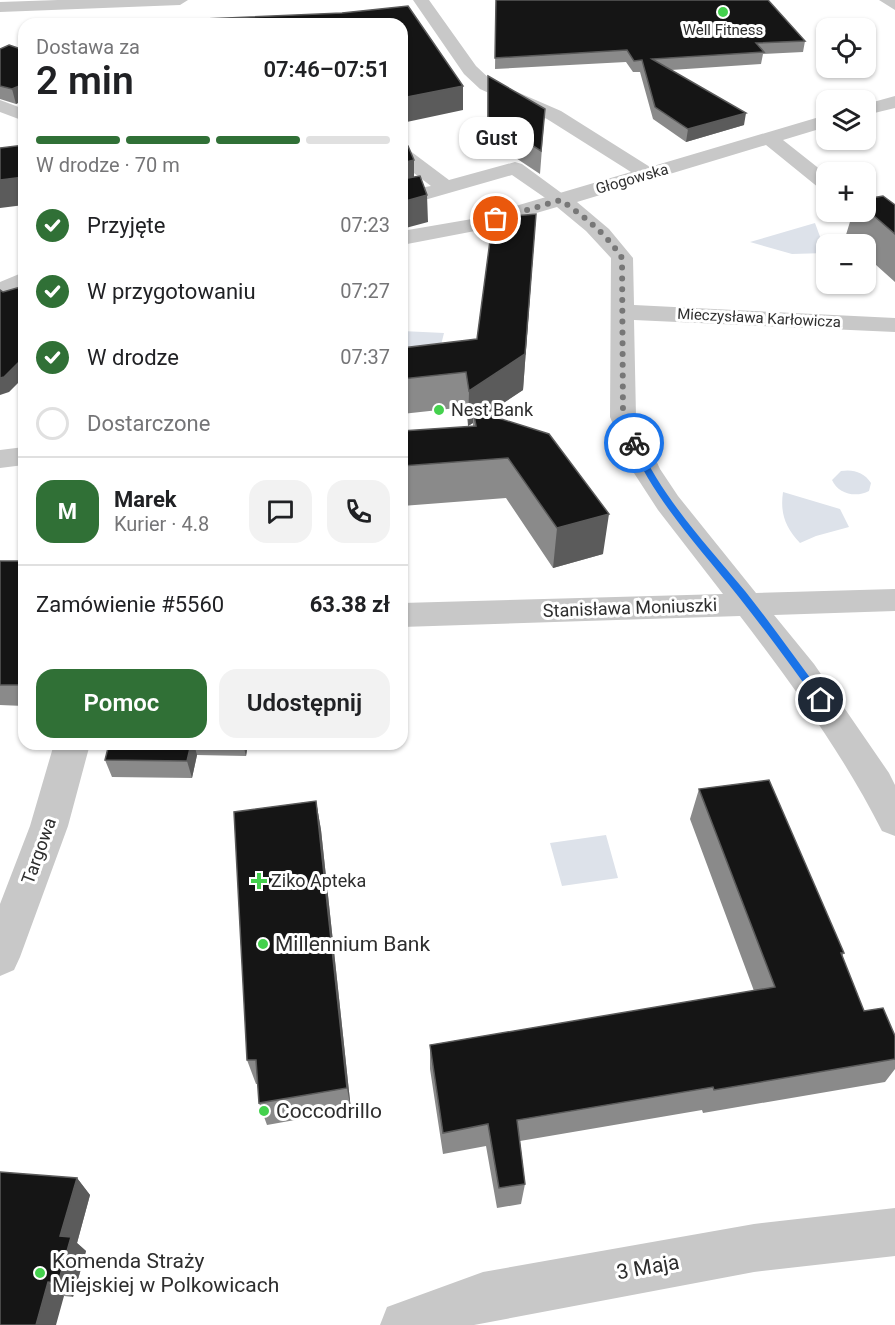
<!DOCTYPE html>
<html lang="pl">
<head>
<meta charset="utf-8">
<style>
	:root { --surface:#fff; --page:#f2f2f2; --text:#202124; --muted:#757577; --line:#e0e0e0; --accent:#307036 }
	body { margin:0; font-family:Roboto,sans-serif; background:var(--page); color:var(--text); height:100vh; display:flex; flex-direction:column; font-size:22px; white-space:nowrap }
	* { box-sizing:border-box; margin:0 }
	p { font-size:20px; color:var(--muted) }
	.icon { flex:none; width:33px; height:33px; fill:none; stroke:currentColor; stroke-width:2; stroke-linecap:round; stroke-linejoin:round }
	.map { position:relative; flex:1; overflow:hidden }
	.details { position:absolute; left:18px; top:18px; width:390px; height:732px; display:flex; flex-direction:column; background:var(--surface); border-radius:18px; box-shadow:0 2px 4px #0004 }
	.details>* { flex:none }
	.buttons { position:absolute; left:816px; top:18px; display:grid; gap:12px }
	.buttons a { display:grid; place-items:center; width:60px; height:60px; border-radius:12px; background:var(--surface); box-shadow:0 2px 4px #0004; font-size:30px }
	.pin { position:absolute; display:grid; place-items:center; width:51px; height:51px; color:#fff; margin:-26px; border:3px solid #fff; border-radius:50%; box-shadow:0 2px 6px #0007 }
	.courier { position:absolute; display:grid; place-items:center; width:60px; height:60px; margin:-30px; border:4px solid #1a73e8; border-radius:50%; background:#fff; color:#222; box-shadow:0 2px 8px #0007 }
	.bubble { position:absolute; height:42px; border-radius:18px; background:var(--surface); box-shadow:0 2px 4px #0004; font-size:20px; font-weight:600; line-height:42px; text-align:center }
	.overview em { font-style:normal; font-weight:600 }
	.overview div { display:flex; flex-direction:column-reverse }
	.overview { display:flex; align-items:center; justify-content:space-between; height:102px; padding:0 18px }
	h1 { font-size:39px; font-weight:600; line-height:45px }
	.bar { display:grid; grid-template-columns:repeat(4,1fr); gap:9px 6px; align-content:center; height:72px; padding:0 18px }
	.bar i { height:8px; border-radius:4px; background:var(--line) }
	.bar .selected { background:var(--accent) }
	.bar p { grid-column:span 4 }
	.line { display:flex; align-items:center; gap:15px; padding:0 18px; border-top:2px solid var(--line) }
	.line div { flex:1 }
	.round { display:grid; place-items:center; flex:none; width:63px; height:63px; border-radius:18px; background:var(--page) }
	ol { padding:0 18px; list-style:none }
	li { display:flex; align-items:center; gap:18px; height:66px }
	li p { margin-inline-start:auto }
	li .icon { padding:6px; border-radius:50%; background:var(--accent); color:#fff; stroke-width:4 }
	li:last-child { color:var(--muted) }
	li i { width:33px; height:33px; border:3px solid var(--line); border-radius:50% }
	.cta { display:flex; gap:12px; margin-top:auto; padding:12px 18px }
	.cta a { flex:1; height:69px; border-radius:18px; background:var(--accent); color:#fff; font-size:24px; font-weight:600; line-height:69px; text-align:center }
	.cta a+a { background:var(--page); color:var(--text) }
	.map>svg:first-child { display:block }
</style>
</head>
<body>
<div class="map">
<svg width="895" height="1325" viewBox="0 0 895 1325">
	<rect width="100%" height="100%" fill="#fff"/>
	<path fill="#dde2ea" d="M815,223L826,253L792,254L750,242Z
		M402,331L444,333L437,361L402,357Z
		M841,471C853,469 864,472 871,483L869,491C856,498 838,494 832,480Z
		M783,492L840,509L849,527L816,536L800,543C785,527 780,513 783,492Z
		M606,835L618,878L562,886L550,843Z"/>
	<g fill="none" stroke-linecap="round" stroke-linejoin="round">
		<path fill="#c8c8c8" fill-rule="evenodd" d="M402,148L409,150L449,180L515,162L522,164L571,200L568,204L561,206L554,204L512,175L428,199L402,203V191L431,186L402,164Z
			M24,272V288L0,298V282Z"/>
		<path fill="#c8c8c8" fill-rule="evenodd" d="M58,0H188L180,5L0,12V2Z
			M413,0H429L476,66L492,81L561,111L650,167L826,115V127L783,140L826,174V190L819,188L766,145L577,202L609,229L633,258L634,305L895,318V332L634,320L636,417L660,469L678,496L756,593L895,589V611L774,615L814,664L889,773L895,785V836L882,831C843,754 792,684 740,616L402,627V603L723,594L658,510L632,470L610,417L611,258L586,231L557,207L475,231L402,245V231L472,219L631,172L547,119L480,89L464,74Z
			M895,96V108L866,115V104Z
			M0,100L24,109V121L0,112Z
			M24,447V465L0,468V450Z
			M54,744H90L68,826L20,957L14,970L0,976V904L30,826Z"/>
		<path fill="#c8c8c8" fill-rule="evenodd" d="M879,0H895V10Z
			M895,1208V1256L754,1272L474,1325H380L387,1307L483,1272L754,1224Z"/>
	</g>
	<path fill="#8a8a8a" d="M496,0L805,41L803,52L763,54L761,64L671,70L744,125L686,142L653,119L640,72H633L626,62L495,69Z
		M0,49L24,50V100L16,104L0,99Z
		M488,76L545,109L540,174L487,139Z
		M866,199L895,205V282L866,256V244H852L845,238L853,212H866Z
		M536,214L523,390L486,414L603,554L553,568L506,498L402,506V431L473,427V423L468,426L466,407L402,414V348L477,339Z
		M0,561H24V706L0,705Z
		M109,744H248L246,756L197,755L192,778L112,777L105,760Z
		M699,789L844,953L842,956L864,1011L895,1036V1069L885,1082L703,1113L702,1110L520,1141L525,1184L521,1204L497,1208L486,1146L443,1154L430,1069V1045L754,991L690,819Z
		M316,801L321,830L351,1110L267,1125L259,1103L258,1084H256L247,1060Z
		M77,1178L90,1195L77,1243L86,1251L73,1297L64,1296L0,1325Z"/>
	<path fill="#5b5b5b" d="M24,84V100L16,104L12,89Z
		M463,86V110L402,123V98Z
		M746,113L744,125L686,142L688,129Z
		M414,160V187L402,189V163Z
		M24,177V205L0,208V180Z
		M427,195L428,222L402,229V202Z
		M536,214L523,390L475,422L473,410V423L468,426L469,391Z
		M24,357V377L9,392L0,395V378Z
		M609,514L603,554L553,568L557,528Z
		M191,744H194L197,755L192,778L187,761Z
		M243,744H248L246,756Z
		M316,801L321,830L351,1110L347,1088Z
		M77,1178L90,1195L77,1243L86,1251L73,1297L58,1283L60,1236Z
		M48,1282L64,1296L56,1325H36Z"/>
	<path fill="#151515" stroke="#5b5b5b" stroke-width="1.5" d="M496,0H768L805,41L756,43L764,52L652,59L746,113L688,129L655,107L642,60L634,61L627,50L495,58Z
		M408,6L463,86L402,98V24H179L180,20L342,13Z
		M9,45L24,50V84L12,89L0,86V49Z
		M488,76L545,109L541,151L488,117Z
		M402,141L408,146L414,160L402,163Z
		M24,145V177L0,180V148Z
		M420,176L427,195L402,202V179Z
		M883,196L895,205V234L866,209V199Z
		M536,214L525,354L469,391L466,372L402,379V348L477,339L493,218Z
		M24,286V357L4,377L0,378V290L3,292Z
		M473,410L549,434L609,514L557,528L508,458L402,466V431L476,426Z
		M0,561H24V685H0Z
		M109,744H191L187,761L105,760Z
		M769,780L844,953H841L864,1011L883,1008L895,1036V1059L714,1090L713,1087L517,1120L525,1184L499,1188L488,1124L443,1133L430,1045L775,987L699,789Z
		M316,801L347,1088L259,1103L256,1060H247L234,812Z
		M0,1172L77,1178L60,1236L71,1237L58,1283L48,1282L36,1325H0Z"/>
	<path fill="#1a73e8" d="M634,440L638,443C663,499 706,544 745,591C773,626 798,662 825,698V703H818C792,667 766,631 738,596C699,547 655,501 630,443Z"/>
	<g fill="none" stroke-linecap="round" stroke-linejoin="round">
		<path stroke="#777" stroke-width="6" stroke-dasharray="0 10.8" d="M496,219L561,200C584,217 606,233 622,258L623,417L634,443"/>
	</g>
	<g fill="#44d14d" stroke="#fff" stroke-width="2">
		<circle cx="723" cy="12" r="6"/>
		<circle cx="439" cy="410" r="6"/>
		<path d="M256 872h6v6h6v6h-6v6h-6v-6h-6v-6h6z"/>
		<circle cx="263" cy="944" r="6"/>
		<circle cx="264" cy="1111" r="6"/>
		<circle cx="40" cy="1273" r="6"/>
	</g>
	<g text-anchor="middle" stroke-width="6" stroke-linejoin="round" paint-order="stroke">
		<g font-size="15" fill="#2e2e2e" stroke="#fff">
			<text x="723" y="35">Well Fitness</text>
		</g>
		<g font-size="15" fill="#2e2e2e" stroke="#fff">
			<text transform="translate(632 179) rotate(-16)" y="5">Głogowska</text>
			<text transform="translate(759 318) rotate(3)" y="5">Mieczysława Karłowicza</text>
		</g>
		<g font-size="18" fill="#2e2e2e" stroke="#fff" text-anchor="start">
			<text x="451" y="416">Nest Bank</text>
			<text x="271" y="887">Ziko Apteka</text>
		</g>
		<g font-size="18" fill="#2e2e2e" stroke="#fff">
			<text transform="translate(630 608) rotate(-2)" y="6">Stanisława Moniuszki</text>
			<text transform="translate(39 851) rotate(-70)" y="6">Targowa</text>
		</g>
		<g font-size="21" fill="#2e2e2e" stroke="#fff" text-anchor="start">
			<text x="275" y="951">Millennium Bank</text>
			<text x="276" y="1118">Coccodrillo</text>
			<text x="52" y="1268">Komenda Straży<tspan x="52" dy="24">Miejskiej w Polkowicach</tspan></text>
		</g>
		<g font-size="21" fill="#2e2e2e" stroke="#fff">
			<text transform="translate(648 1267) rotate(-10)" y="7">3 Maja</text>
		</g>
	</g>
</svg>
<div class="buttons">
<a><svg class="icon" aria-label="locate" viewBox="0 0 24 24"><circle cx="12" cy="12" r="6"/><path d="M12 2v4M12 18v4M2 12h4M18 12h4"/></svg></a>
<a><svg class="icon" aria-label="layers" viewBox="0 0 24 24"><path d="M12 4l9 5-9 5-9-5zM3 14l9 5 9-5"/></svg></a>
<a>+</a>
<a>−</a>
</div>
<div class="pin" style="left:496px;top:219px;background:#ea580c"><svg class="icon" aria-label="bag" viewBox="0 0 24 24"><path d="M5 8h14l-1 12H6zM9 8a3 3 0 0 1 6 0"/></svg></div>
<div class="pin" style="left:821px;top:700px;background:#1f2937"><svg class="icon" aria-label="home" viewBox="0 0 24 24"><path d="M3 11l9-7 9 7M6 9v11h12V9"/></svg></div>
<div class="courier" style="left:634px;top:443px"><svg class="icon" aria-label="bike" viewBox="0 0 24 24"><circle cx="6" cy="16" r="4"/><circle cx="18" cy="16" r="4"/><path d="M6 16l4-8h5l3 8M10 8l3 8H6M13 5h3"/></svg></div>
<div class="bubble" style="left:459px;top:117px;width:75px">Gust</div>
<section class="details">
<div class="overview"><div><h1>2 min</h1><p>Dostawa za</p></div><em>07:46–07:51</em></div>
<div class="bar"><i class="selected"></i><i class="selected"></i><i class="selected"></i><i></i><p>W drodze · 70 m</p></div>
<ol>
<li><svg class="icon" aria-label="check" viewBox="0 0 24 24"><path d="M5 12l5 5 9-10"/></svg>Przyjęte<p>07:23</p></li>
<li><svg class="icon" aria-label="check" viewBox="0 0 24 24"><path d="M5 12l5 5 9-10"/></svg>W przygotowaniu<p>07:27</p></li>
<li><svg class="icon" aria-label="check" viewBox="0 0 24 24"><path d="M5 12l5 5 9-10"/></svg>W drodze<p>07:37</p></li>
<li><i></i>Dostarczone</li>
</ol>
<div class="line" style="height:108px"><b class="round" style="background:var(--accent);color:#fff">M</b><div><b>Marek</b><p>Kurier · 4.8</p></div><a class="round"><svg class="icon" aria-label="chat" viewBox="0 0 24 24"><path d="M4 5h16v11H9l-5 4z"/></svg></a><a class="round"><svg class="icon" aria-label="phone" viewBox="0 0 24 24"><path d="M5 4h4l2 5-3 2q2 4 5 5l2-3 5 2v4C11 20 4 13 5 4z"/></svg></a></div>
<div class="line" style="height:78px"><div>Zamówienie #5560</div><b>63.38 zł</b></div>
<div class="cta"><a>Pomoc</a><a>Udostępnij</a></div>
</section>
</div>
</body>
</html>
